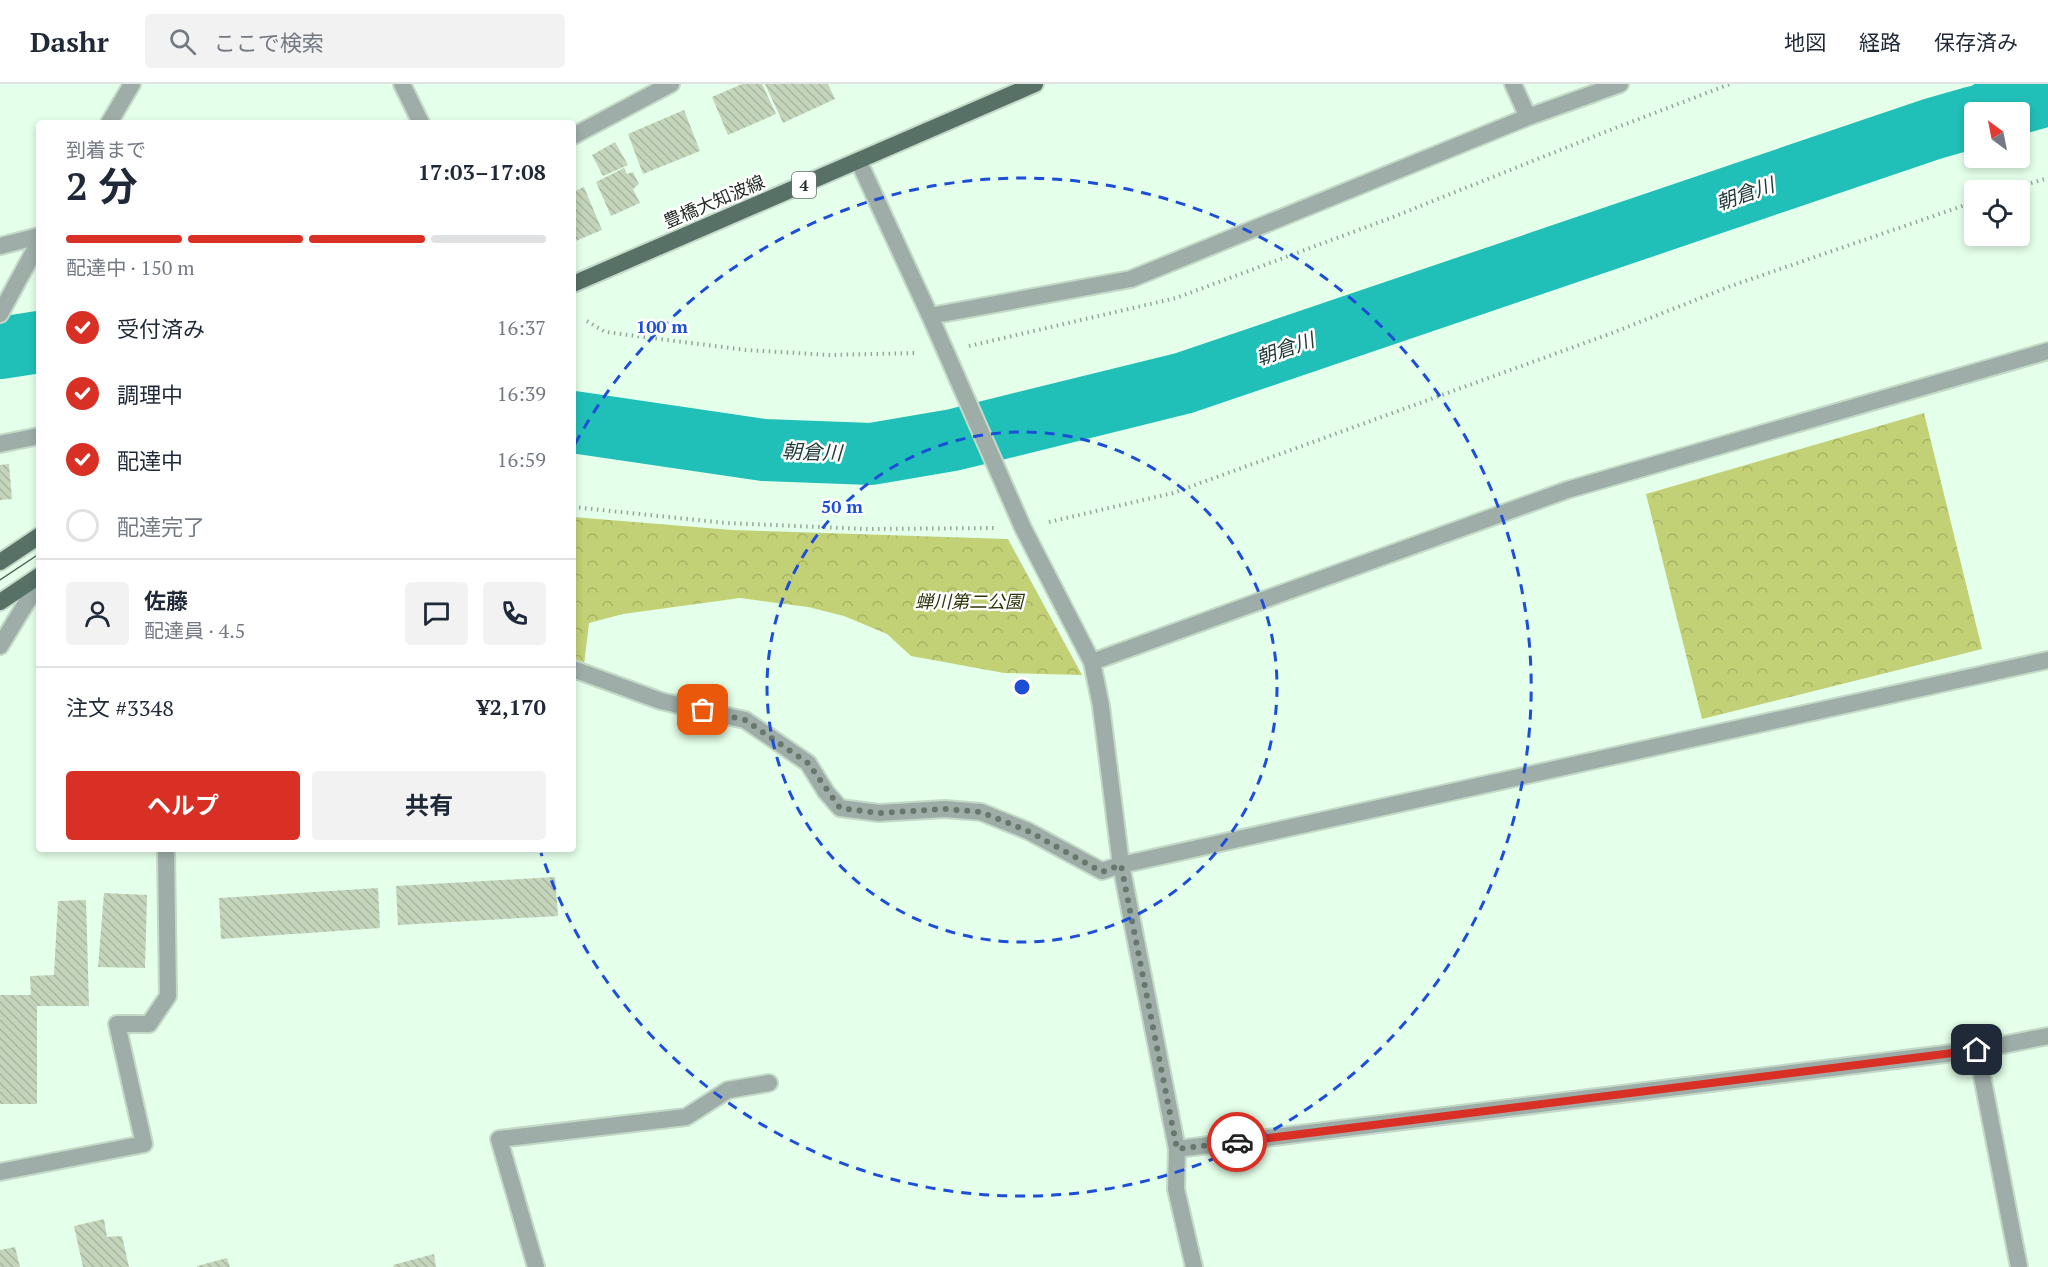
<!DOCTYPE html>
<html lang="ja">
<head>
<meta charset="utf-8">
<style>
	:root { --surface:#fff; --page:#f2f2f3; --text:#1f2937; --muted:#747a83; --line:#e0e1e3; --accent:#d93025 }
	body { margin:0; font-family:"PT Serif","Noto Sans JP",serif; background:var(--page); color:var(--text); height:100vh; display:flex; flex-direction:column; font-size:22px; white-space:nowrap }
	* { box-sizing:border-box; margin:0 }
	p { font-size:20px; color:var(--muted) }
	.icon { flex:none; width:33px; height:33px; fill:none; stroke:currentColor; stroke-width:2; stroke-linecap:round; stroke-linejoin:round }
	.map { position:relative; flex:1; overflow:hidden }
	.sheet { position:absolute; left:36px; top:36px; width:540px; height:732px; display:flex; flex-direction:column; background:var(--surface); border-radius:6px; box-shadow:0 3px 9px #0003 }
	.sheet>* { flex:none }
	.needle { width:39px; rotate:328deg }
	.tools { position:absolute; left:1964px; top:18px; display:grid; gap:12px }
	.tools a { display:grid; place-items:center; width:66px; height:66px; border-radius:6px; background:var(--surface); box-shadow:0 3px 9px #0003; font-size:30px }
	.pin { position:absolute; display:grid; place-items:center; width:51px; height:51px; color:#fff; margin:-26px; border-radius:12px; box-shadow:0 3px 9px #0006 }
	.courier { position:absolute; display:grid; place-items:center; width:60px; height:60px; margin:-30px; border:4px solid #d93025; border-radius:50%; background:#fff; color:#222; box-shadow:0 2px 8px #0007 }
	.overview em { font-style:normal; font-weight:700 }
	.overview div { display:flex; flex-direction:column-reverse }
	.overview { display:flex; align-items:center; justify-content:space-between; height:102px; padding:0 30px }
	h1 { font-size:39px; font-weight:700; line-height:45px }
	.bar { display:grid; grid-template-columns:repeat(4,1fr); gap:9px 6px; align-content:center; height:72px; padding:0 30px }
	.bar i { height:8px; border-radius:4px; background:var(--line) }
	.bar .on { background:var(--accent) }
	.bar p { grid-column:span 4 }
	.line { display:flex; align-items:center; gap:15px; padding:0 30px; border-top:2px solid var(--line) }
	.line div { flex:1 }
	.round { display:grid; place-items:center; flex:none; width:63px; height:63px; border-radius:6px; background:var(--page) }
	ol { padding:0 30px; list-style:none }
	li { display:flex; align-items:center; gap:18px; height:66px }
	li p { margin-inline-start:auto }
	li .icon { padding:6px; border-radius:50%; background:var(--accent); color:#fff; stroke-width:4 }
	li:last-child { color:var(--muted) }
	li i { width:33px; height:33px; border:3px solid var(--line); border-radius:50% }
	.button { display:flex; gap:12px; margin-top:auto; padding:12px 30px }
	.button a { flex:1; height:69px; border-radius:6px; background:var(--accent); color:#fff; font-size:24px; font-weight:700; line-height:69px; text-align:center }
	.button a+a { background:var(--page); color:var(--text) }
	header { display:flex; align-items:center; gap:36px; box-sizing:border-box; height:84px; padding:0 30px; background:var(--surface); border-bottom:2px solid var(--line) }
	header strong { font-size:28px }
	nav { display:flex; gap:33px; margin-inline-start:auto; font-size:21px }
	.search { width:420px; height:54px; background:var(--page); display:flex; align-items:center; gap:15px; box-sizing:border-box; padding:0 21px; border-radius:6px; color:var(--muted); font-size:22px }
	.map>svg:first-child { display:block }
</style>
</head>
<body>
<header>
<strong>Dashr</strong>
<div class="search"><svg class="icon" aria-label="search" viewBox="0 0 24 24"><circle cx="10" cy="10" r="6"/><path d="M15 15l6 6"/></svg>ここで検索</div>
<nav><a>地図</a><a>経路</a><a>保存済み</a></nav>
</header>
<div class="map">
<svg width="2048" height="1183" viewBox="0 0 2048 1183">
	<defs>
		<pattern id="forest-crowns" width="20" height="18" patternUnits="userSpaceOnUse" patternTransform="scale(1.5)"><rect width="20" height="18" fill="#c2d175"/><path d="M2 6a3 3 0 1 1 6 0M12 15a3 3 0 1 1 6 0" fill="none" stroke="#a7b465"/></pattern>
		<pattern id="building-back-hatch" width="6" height="6" patternUnits="userSpaceOnUse" patternTransform="scale(1.5)"><rect width="6" height="6" fill="#c4d5bb"/><path d="M-1 5l2 2M0 0l6 6M5-1l2 2" fill="none" stroke="#a8b7a1"/></pattern>
	</defs>
	<rect width="100%" height="100%" fill="#e4ffea"/>
	<path fill="url(#forest-crowns)" d="M1924,329L1982,565L1702,635L1646,410Z
		M573,433L732,446L1008,455L1082,591L1004,589L911,572L887,550L844,532L808,523L740,514L623,530L589,539L584,581L573,574Z"/>
	<g fill="none" stroke-linecap="round" stroke-linejoin="round">
		<path stroke="#20c0b8" stroke-width="62" d="M1988,28L2048,11
			M0,264L39,258
			M573,338L764,366L871,370L953,356L1184,299L1932,45L1974,33"/>
	</g>
	<path fill="url(#building-back-hatch)" d="M742,0H762L776,30L728,51L712,13Z
		M765,0H828L835,15L783,39Z
		M684,26L700,67L643,90L628,50Z
		M615,58L628,81L603,92L592,71Z
		M624,84L627,90L633,88L639,100L633,105L640,119L611,132L596,98Z
		M584,103L602,146L573,158V108Z
		M9,380L12,415L0,416V381Z
		M555,793L558,832L398,841L396,802Z
		M378,804L380,844L221,855L219,814Z
		M104,809L147,811L145,884L98,883Z
		M86,816L89,922H37V1020H0V911H31L30,892L54,891L58,817Z
		M104,1135L107,1153L122,1152L129,1183H83L74,1142Z
		M15,1163L20,1183H0V1166Z
		M434,1170L436,1183H394L393,1181Z
		M227,1174L230,1183H197V1182Z"/>
	<g fill="none" stroke-linecap="round" stroke-linejoin="round">
		<g stroke="#c2dac7" stroke-width="20">
			<path id="service" d="M0,562L39,498
				M536,1183L499,1055L686,1033L728,1006L769,999"/>
		</g>
		<g stroke="#c2dac7" stroke-width="20">
			<path id="minor" d="M402,0L421,39
				M1513,0L1528,33
				M573,52L671,0
				M859,78L930,232L1023,444L1092,578L1101,622L1121,781L1177,1065L1176,1105L1194,1183
				M0,162L39,152
				M930,232L1131,195L1528,33L1620,0
				M0,360L39,352
				M1092,578L1567,406L2048,267
				M573,585L661,617L745,636L808,679L826,708L840,724L879,729L945,725L981,728L1028,747L1102,787L1121,781
				M1977,966L2019,1183
				M1177,1065L1977,966L2048,952
				M0,1088L144,1060L117,940H149L168,912L166,765"/>
		</g>
		<g stroke="#c2dac7" stroke-width="20">
			<path id="tertiary" d="M109,39L132,0
				M0,230L39,158
				M1121,781L2048,576"/>
		</g>
		<g stroke="#c2dac7" stroke-width="20">
			<path id="primary" d="M573,200L1035,0
				M0,478L39,452
				M0,518L39,492"/>
		</g>
		<path stroke="#94a899" stroke-width="4" stroke-dasharray="1.5 4.5" stroke-linecap="butt" d="M2008,106L2048,94
			M587,237L605,248L746,266L830,271L918,269
			M969,262L1176,214L1388,135L1605,48L1730,0
			M573,423L726,439L868,445L997,444
			M1049,438L1173,409L1612,249L1731,202L1974,118"/>
		<use href="#service" stroke="#9fada8" stroke-width="16"/>
		<use href="#minor" stroke="#9fada8" stroke-width="16"/>
		<use href="#tertiary" stroke="#9fada8" stroke-width="16"/>
		<use href="#primary" stroke="#577167" stroke-width="16"/>
		<path stroke="#57665b" stroke-width="1.5" d="M0,496L39,470"/>
	</g>
	<g fill="none" stroke-linecap="round" stroke-linejoin="round">
		<path stroke="#68786d" stroke-width="6" stroke-dasharray="0 10.8" d="M703,626L745,636L808,679L840,724L879,729L945,725L981,728L1028,747L1102,788L1121,781L1177,1065L1237,1058"/>
		<path stroke="#d93025" stroke-width="8" d="M1237,1058L1977,966"/>
	</g>
	<g fill="none" stroke="#1d4ed8" stroke-width="3" stroke-dasharray="10 8">
		<circle cx="1022" cy="603" r="255"/>
		<path d="M575 360A509 509 0 1 1 541 769"/>
	</g>
	<g text-anchor="middle" stroke-width="5" stroke-linejoin="round" paint-order="stroke">
		<rect fill="#fff" stroke="#676e69" stroke-width="1.5" x="792" y="88" width="24" height="26" rx="4.5"/>
		<g font-size="16" font-weight="bold" fill="#263029">
			<text x="804" y="107">4</text>
		</g>
		<g font-size="18" fill="#263029" stroke="#fff">
			<text transform="translate(714 118) rotate(-23)" y="6">豊橋大知波線</text>
		</g>
		<g font-size="18" font-style="italic" fill="#2f340b" stroke="#fff">
			<text x="969" y="524">蝉川第二公園</text>
		</g>
		<g font-size="20" font-style="italic" fill="#243c3a" stroke="#fff">
			<text transform="translate(1745 110) rotate(-19)" y="7">朝倉川</text>
			<text transform="translate(1285 265) rotate(-19)" y="7">朝倉川</text>
			<text transform="translate(812 368) rotate(2)" y="7">朝倉川</text>
		</g>
	</g>
	<circle cx="1022" cy="603" r="9" fill="#1d4ed8" stroke="#fff" stroke-width="3"/>
	<g font-size="18" text-anchor="middle" font-weight="bold" fill="#1d4ed8" stroke="#fff" stroke-width="5" stroke-linejoin="round" paint-order="stroke">
		<text x="662" y="249">100 m</text>
		<text x="842" y="429">50 m</text>
	</g>
</svg>
<div class="tools">
<a><svg class="needle" viewBox="-14 -14 28 28"><path d="M0-13l5 13h-10z" fill="#e53935"/><path d="M0 13l5-13h-10z" fill="#747a83"/></svg></a>
<a><svg class="icon" aria-label="locate" viewBox="0 0 24 24"><circle cx="12" cy="12" r="6"/><path d="M12 2v4M12 18v4M2 12h4M18 12h4"/></svg></a>
</div>
<div class="pin" style="left:703px;top:626px;background:#ea580c"><svg class="icon" aria-label="bag" viewBox="0 0 24 24"><path d="M5 8h14l-1 12H6zM9 8a3 3 0 0 1 6 0"/></svg></div>
<div class="pin" style="left:1977px;top:966px;background:#1f2937"><svg class="icon" aria-label="home" viewBox="0 0 24 24"><path d="M3 11l9-7 9 7M6 9v11h12V9"/></svg></div>
<div class="courier" style="left:1237px;top:1058px"><svg class="icon" aria-label="car" viewBox="0 0 24 24"><path d="M5 17H2v-5l4-1 3-4h7l3 4 3 1v5h-3M9 17h6M6 11h13"/><circle cx="7" cy="17" r="2"/><circle cx="17" cy="17" r="2"/></svg></div>
<section class="sheet">
<div class="overview"><div><h1>2 分</h1><p>到着まで</p></div><em>17:03–17:08</em></div>
<div class="bar"><i class="on"></i><i class="on"></i><i class="on"></i><i></i><p>配達中 · 150 m</p></div>
<ol>
<li><svg class="icon" aria-label="check" viewBox="0 0 24 24"><path d="M5 12l5 5 9-10"/></svg>受付済み<p>16:37</p></li>
<li><svg class="icon" aria-label="check" viewBox="0 0 24 24"><path d="M5 12l5 5 9-10"/></svg>調理中<p>16:39</p></li>
<li><svg class="icon" aria-label="check" viewBox="0 0 24 24"><path d="M5 12l5 5 9-10"/></svg>配達中<p>16:59</p></li>
<li><i></i>配達完了</li>
</ol>
<div class="line" style="height:108px"><a class="round"><svg class="icon" aria-label="person" viewBox="0 0 24 24"><circle cx="12" cy="8" r="4"/><path d="M4 21q1-7 8-7t8 7"/></svg></a><div><b>佐藤</b><p>配達員 · 4.5</p></div><a class="round"><svg class="icon" aria-label="chat" viewBox="0 0 24 24"><path d="M4 5h16v11H9l-5 4z"/></svg></a><a class="round"><svg class="icon" aria-label="phone" viewBox="0 0 24 24"><path d="M5 4h4l2 5-3 2q2 4 5 5l2-3 5 2v4C11 20 4 13 5 4z"/></svg></a></div>
<div class="line" style="height:78px"><div>注文 #3348</div><b>¥2,170</b></div>
<div class="button"><a>ヘルプ</a><a>共有</a></div>
</section>
</div>
</body>
</html>
